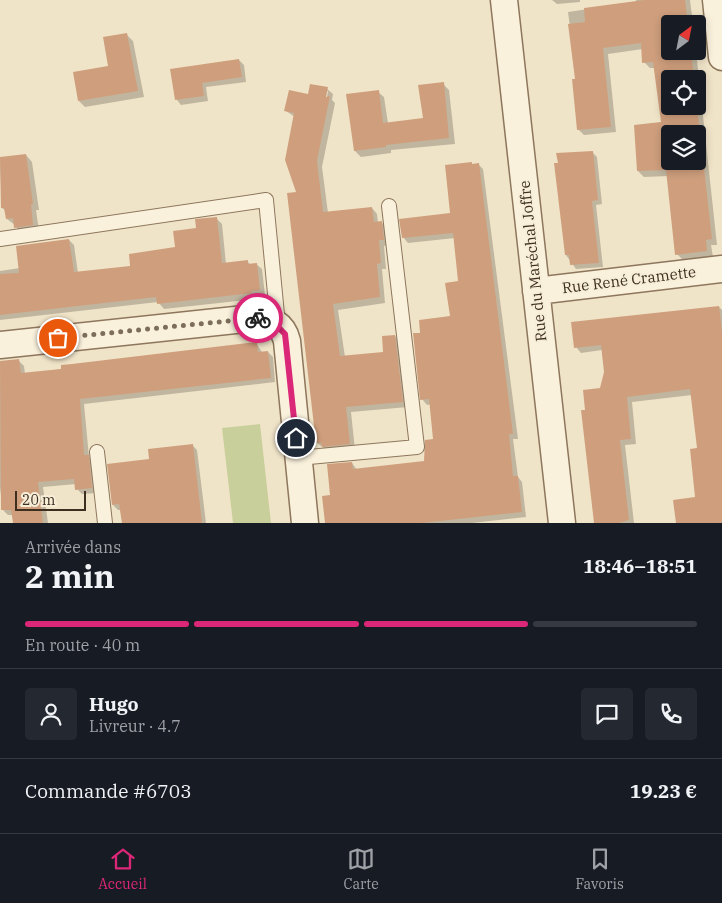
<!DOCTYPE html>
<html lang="fr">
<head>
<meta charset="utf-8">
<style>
	:root { --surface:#171b24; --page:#242831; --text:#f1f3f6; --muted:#9ea1a6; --line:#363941; --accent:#db2777 }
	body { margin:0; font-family:"IBM Plex Serif",serif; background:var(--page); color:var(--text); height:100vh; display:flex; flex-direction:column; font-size:19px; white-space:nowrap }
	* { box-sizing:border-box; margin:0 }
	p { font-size:16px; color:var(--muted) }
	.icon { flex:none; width:28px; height:28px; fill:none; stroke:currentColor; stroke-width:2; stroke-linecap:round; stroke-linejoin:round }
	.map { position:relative; height:523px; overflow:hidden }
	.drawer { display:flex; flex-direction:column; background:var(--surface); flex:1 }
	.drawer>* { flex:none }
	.needle { width:32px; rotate:32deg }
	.controls { position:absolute; left:661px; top:15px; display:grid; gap:10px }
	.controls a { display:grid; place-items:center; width:45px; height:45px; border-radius:5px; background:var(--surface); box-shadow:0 2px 8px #0003; font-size:25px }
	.scale { position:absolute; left:15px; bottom:12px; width:71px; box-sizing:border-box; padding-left:5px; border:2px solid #3d2e20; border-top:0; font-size:14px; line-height:18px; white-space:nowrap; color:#3d2e20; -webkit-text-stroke:4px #f7eed8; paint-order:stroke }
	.pin { position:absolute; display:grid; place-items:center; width:42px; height:42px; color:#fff; margin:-21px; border:2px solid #fff; border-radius:50%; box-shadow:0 1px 5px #0007 }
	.courier { position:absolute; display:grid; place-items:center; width:50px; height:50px; margin:-25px; border:4px solid #db2777; border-radius:50%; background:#fff; color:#222; box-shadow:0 1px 6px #0007 }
	.overview em { font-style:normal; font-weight:800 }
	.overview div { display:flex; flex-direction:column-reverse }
	.overview { display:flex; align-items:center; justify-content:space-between; height:85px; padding:0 25px }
	h1 { font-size:32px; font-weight:800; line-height:38px }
	.bar { display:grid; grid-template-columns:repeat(4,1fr); gap:8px 5px; align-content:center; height:60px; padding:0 25px }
	.bar i { height:6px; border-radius:4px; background:var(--line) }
	.bar .on { background:var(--accent) }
	.bar p { grid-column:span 4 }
	.line { display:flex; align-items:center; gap:12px; padding:0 25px; border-top:1px solid var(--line) }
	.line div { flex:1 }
	.round { display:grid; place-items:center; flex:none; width:52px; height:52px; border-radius:5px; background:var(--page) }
	.tabs { display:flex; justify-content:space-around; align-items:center; height:70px; border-top:1px solid var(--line); background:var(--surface); font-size:14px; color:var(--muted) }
	.tabs a { display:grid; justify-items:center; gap:2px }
	.tabs .on { color:var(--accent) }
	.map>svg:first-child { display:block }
</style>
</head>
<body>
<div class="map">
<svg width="722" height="523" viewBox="0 0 722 523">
	<rect width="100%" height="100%" fill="#f0e4c8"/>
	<path fill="#c9cf9b" d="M260,424L271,523H233L222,428Z"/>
	<path fill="#0003" fill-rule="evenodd" d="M552,0H580V2L557,4Z
		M636,0H690L693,24H670V51H696L717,245H711L713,257L683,260L677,254L668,176L644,177L638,171L662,123L655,68H650L644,62L643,49L608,54L616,132L584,135L578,129L577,80L568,12L636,2ZM670,79H698V106H670ZM670,134H698V161H670Z
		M127,35L133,41L144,97L85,107L79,101L110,67Z
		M239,60L244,65L246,82L206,87L208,101L181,105L177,100L172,70Z
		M443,84L449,90L455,144L391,150V153L361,157L355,151L378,92L384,97L388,123L424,119Z
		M327,89L333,94L332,100L335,103L322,167L328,213L372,208L377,214L378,223L381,222L387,228L389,245L384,246L386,269H382L385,303L338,310L345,357L385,354L395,336L400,342L408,407L351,412L355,450L329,452L317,443L298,193L295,117L286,111L309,95ZM326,91H328L326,103H324Z
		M592,152L597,157L602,204L596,205L603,267L576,269L566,255Z
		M26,155L32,162L39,210H36L39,231L21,234L15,225L7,219L6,211L2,208L0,159Z
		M478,164L483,169L518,439H513L518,477L522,482L526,517L472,523H326L332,496L352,463L357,470L426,462L435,440L431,404L427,405L422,399L421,334L451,317L460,282L455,238L408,243L403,237L452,214Z
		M216,218L222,224L226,264L247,261L251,265L256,264L262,269L265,295L256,296V299L164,309L158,302L0,320V271L20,268L69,240L74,245L78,273L132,267L176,248L197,229Z
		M719,307L722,310V523H677L697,498L698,449L692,395L632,402L636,444L625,445L634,523H595L586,411L601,389L605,373L602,350L581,353L576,347Z
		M256,343L262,352H268L273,357L275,382L84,404L89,457L93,461L97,493L82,494L77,489L76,484L43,487L48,523H14L13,515H8L3,510L0,487V363L19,361L24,366L25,374Z
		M192,445L197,450L206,523H123L121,510H118L113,505L150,460Z"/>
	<path fill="#cf9f7d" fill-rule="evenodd" d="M644,0H685L688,24H670V51H691L694,79H670V106H697L712,239L706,240L707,251L675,255L666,170L637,171L634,125L661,122L653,62L642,63L641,43L603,48L611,127L577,130L572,79H575L568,24L585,22L584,8ZM670,134H698V161H670Z
		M127,33L138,91L78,101L73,72L108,66L103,37Z
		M239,59L242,77L202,83L204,96L175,100L170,69Z
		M444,82L449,138L386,145V147L354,151L346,94L379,90L383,123L423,118L418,85Z
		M310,84L328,87L326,97L330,96L317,161L323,212L372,207L374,222L382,221L384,240H379L381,263L377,264L380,297L333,304L340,356L383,352L382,336L395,335L403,402L346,407L350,444L322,447L321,443H316L287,193L296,192L285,160L294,113L284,111L289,90L308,94Z
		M593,151L598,200L592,201L599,263L570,265L569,255H565L554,163H558L556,153Z
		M26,154L33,204H31L33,225L14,228L13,218L6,219L4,208H1L0,157Z
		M472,162V164L479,163L513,434H509L513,476H518L522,512L422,523H325L322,496L330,495L327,464L352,462L353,469L424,461L425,440L433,439L429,399L420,400L413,333H420L419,320L450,316L445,283L458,281L453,233L402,238L399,219L450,213L445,165Z
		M217,217L222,263L248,260V264L257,263L260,290L251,291L252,293L157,304L156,297L0,315V274L19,273L16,246L69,239L74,272L130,266L129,254L175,247L173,231L196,228L195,219Z
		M719,306L722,332V523H676L673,500L695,497L690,449L697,448L690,389L627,397L631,439L620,440L629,520L619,523H594L581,410H585L583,390L600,388L604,372L601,345L574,348L571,322Z
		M257,342L258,352L268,351L271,378L80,399L84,455H89L92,488L75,490L74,479L38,482L43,523H13L11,510H1L0,361L19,359L21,373L61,369V365L72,364Z
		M193,444L202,523H122L119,504L112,505L107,464L149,459L148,449Z"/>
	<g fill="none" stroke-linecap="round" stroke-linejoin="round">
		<g stroke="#8d765c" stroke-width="16">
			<path id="service" d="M0,239L266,200L278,325
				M97,452L105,523
				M298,458L417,447L389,206"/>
		</g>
		<g stroke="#8d765c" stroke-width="29">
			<path id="minor" d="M504,0L562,523
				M716,0L722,57
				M536,291L722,269
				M0,345L254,318C270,318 283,324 287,341L305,523"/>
		</g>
		<use href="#service" stroke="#faf1dc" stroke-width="14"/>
		<use href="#minor" stroke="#faf1dc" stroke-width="26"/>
	</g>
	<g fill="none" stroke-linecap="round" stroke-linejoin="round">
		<path stroke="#7c6e5b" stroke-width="5" stroke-dasharray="0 9" d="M58,338L258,318"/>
		<path stroke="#db2777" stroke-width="6" d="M258,318L273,322L285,334L296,438"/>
	</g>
	<g text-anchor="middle" stroke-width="4" stroke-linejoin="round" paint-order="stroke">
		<g font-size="15" fill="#3d2e20" stroke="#f7eed8">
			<text transform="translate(533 261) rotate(-96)" y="5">Rue du Maréchal Joffre</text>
			<text transform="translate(629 280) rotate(-7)" y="5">Rue René Cramette</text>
		</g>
	</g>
</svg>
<div class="controls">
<a><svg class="needle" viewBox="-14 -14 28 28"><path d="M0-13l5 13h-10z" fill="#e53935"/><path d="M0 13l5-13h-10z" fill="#9ea1a6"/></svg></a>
<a><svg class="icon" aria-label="locate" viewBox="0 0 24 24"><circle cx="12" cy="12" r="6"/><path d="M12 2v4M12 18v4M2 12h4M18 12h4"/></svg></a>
<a><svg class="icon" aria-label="layers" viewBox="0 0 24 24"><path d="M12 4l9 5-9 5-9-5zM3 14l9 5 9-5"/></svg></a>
</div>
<div class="scale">20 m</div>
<div class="pin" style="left:58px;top:338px;background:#ea580c"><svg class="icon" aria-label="bag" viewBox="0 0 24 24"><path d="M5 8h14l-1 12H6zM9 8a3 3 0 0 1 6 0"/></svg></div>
<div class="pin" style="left:296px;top:438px;background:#1f2937"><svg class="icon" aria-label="home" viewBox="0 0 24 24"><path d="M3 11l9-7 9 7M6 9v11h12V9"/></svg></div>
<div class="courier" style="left:258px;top:318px"><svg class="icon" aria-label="bike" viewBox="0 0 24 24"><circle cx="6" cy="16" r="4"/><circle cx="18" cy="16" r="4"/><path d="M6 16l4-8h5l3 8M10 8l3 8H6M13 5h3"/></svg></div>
</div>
<section class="drawer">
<div class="overview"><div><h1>2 min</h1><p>Arrivée dans</p></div><em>18:46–18:51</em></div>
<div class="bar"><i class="on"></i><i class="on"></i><i class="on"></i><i></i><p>En route · 40 m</p></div>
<div class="line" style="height:90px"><a class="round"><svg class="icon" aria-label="person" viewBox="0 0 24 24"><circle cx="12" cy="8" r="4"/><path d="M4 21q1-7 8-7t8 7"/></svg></a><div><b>Hugo</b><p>Livreur · 4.7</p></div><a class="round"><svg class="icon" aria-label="chat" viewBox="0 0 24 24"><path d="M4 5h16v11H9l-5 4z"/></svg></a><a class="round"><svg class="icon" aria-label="phone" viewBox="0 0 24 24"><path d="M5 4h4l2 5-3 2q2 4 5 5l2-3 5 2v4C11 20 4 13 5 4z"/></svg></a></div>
<div class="line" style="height:65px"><div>Commande #6703</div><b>19.23 €</b></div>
</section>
<nav class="tabs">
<a class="on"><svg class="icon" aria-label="home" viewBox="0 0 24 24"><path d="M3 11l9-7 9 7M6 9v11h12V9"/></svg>Accueil</a>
<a><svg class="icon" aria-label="map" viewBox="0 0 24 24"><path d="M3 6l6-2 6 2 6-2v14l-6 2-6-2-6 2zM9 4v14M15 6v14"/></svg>Carte</a>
<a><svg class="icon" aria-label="saved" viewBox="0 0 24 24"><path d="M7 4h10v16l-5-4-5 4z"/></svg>Favoris</a>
</nav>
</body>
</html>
